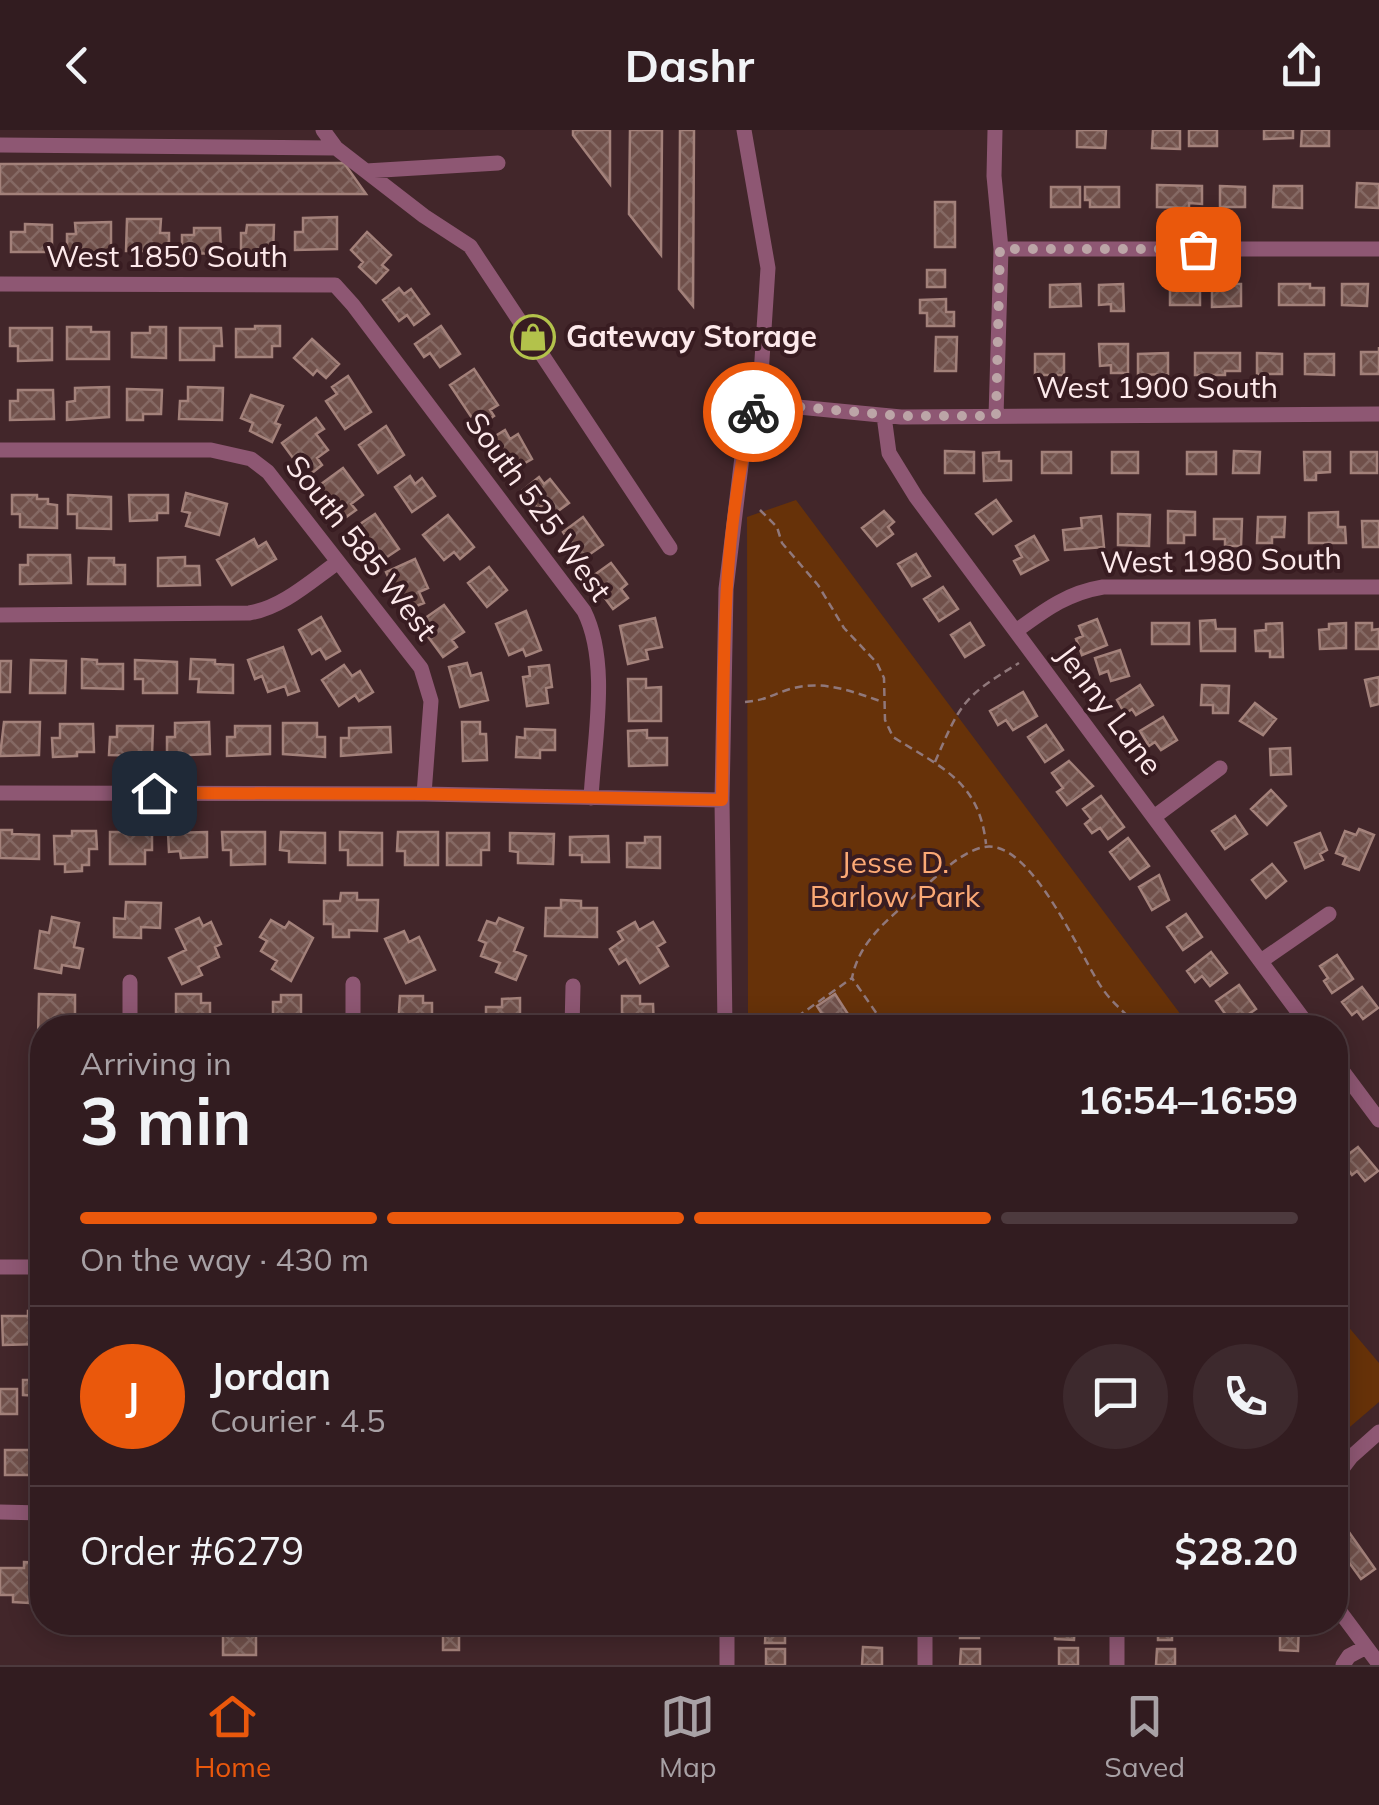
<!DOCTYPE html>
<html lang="en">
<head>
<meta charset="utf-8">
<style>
	:root { --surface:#321c20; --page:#3d292d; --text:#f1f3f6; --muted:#a8a1a5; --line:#4d3a3e; --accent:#ea580c }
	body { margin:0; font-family:Mulish,sans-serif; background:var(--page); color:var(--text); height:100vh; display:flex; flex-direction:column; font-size:38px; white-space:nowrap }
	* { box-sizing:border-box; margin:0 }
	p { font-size:32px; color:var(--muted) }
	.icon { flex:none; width:55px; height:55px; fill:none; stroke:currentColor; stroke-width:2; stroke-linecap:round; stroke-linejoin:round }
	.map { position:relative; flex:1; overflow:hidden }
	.panel { position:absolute; left:30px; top:885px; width:1318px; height:620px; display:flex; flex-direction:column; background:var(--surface); border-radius:40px; box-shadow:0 5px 25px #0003,0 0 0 2px var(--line) }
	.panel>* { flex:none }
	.pin { position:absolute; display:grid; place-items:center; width:85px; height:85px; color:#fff; margin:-42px; border-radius:20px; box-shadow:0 5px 15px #0006 }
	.courier { position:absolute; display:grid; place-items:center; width:100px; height:100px; margin:-50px; border:8px solid #ea580c; border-radius:50%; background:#fff; color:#222; box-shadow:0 2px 12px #0007 }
	.overview em { font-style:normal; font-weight:700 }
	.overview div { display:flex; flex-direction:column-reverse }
	.overview { display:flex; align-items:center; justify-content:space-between; height:170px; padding:0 50px }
	h1 { font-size:65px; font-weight:700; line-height:75px }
	.bar { display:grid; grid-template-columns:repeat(4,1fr); gap:15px 10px; align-content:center; height:120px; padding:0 50px }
	.bar i { height:12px; border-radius:8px; background:var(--line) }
	.bar .current { background:var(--accent) }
	.bar p { grid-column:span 4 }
	.line { display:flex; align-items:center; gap:25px; padding:0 50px; border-top:2px solid var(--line) }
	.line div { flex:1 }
	.round { display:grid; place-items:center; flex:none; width:105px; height:105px; border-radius:52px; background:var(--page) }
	header { display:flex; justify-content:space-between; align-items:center; height:130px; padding:0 50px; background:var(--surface); font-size:45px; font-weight:700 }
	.menu { display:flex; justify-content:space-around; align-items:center; height:140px; border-top:2px solid var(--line); background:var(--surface); font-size:28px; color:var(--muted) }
	.menu a { display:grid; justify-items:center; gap:5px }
	.menu .current { color:var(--accent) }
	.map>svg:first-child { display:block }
</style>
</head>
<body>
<header><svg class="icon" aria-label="back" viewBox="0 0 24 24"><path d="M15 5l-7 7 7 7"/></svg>Dashr<svg class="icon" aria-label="share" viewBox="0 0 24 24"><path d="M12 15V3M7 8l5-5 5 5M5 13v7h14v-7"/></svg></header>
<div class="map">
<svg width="1379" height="1535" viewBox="0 0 1379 1535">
	<defs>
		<pattern id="building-cross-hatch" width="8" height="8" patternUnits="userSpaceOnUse" patternTransform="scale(2.5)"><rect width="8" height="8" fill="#70504a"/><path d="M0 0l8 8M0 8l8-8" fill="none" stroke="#856964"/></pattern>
	</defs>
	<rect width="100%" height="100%" fill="#42262a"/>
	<path fill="#673209" d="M796,370L1190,897H748L747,387Z
		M1335,1181L1379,1233V1272L1344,1302L1335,1299Z"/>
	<path fill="url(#building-cross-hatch)" stroke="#a3817a" stroke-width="2.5" d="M573,0H610V54L573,5Z
		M630,0H662L661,125L629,84Z
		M680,0H694L693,176L679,159Z
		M1077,0H1106L1105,18L1077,17Z
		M1153,0H1180V19L1152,18Z
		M1189,0H1217V16H1189Z
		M1264,0H1293V8L1264,9Z
		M1302,0H1329V16H1301Z
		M344,33L366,64H0V34Z
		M1357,53L1379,54V78L1356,77Z
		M1157,55L1202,56V74L1189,73V78L1157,77Z
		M1220,56L1245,57V77H1220Z
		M1274,56H1302V78L1273,77Z
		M1051,57H1080V77H1051Z
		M1085,57H1119V77H1090V70H1085Z
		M935,72H955V117H935Z
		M337,87V119L295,120V102H303V88Z
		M127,89H161L160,103H169V121H126Z
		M111,92V122H67V104H76L75,93Z
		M25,94L52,95V122H11V102H25Z
		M247,95H274L273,123L241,122V103H246Z
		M194,98H220L221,123L182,124V105H194Z
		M367,102L391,125L382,135L388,140L376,153L359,137L363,132L351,120Z
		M927,140H945V157H927Z
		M1080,154L1081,176L1050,177V155Z
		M1123,154L1124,181H1111V174L1099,175V155Z
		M1170,154H1200V175H1170Z
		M1212,154H1241V176L1212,177Z
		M1279,154H1310V158H1324V175H1279Z
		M1342,154H1368L1367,176L1342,175Z
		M399,158L404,164L411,159L429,184L414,195L407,185L399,191L383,170Z
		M946,169V182H954V196H927V183H920V170Z
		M255,196H280V216H272V227H236V199H255Z
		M441,196L460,224L440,237L430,223L424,227L415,214Z
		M67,197H91V202H109V229H67Z
		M150,197H166V228L132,227V203H150Z
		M10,198H52V230L18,231V216H10Z
		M180,198H221L222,216H214V230H180Z
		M936,207H957L956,241H935Z
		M312,209L339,234L326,248L317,240L313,245L294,228Z
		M1099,214H1128V243H1111V235L1100,236Z
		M1379,217V244H1361V222H1379Z
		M1168,223V244L1138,245V224Z
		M1195,223H1240V241H1225V245H1195Z
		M1257,223L1282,224V244H1257Z
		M1035,224H1064V245H1035Z
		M1305,224H1334V245L1305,244Z
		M474,239L498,275L490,280L494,286L478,297L450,255Z
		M348,246L371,282L345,299L326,271L337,264L332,257Z
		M109,257V287L67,290V272L75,271V258Z
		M188,257L223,258L222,290L179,289L180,271H188Z
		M127,259L162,260L161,284H143V290H127Z
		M18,260H53L54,289L10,290V271H18Z
		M251,265L283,276L275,293L280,295L272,312L250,301L253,293L241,288Z
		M316,288L324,299L316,304L328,320L317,328L322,335L307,347L282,313Z
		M386,296L404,325L378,343L359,315Z
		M505,300L510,309L518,304L532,329L509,342L489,310Z
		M945,321L974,322V343H945Z
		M1234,321L1260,322L1259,343H1233Z
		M999,322V331H1011V350L984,351L983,323Z
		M1042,322H1071V343H1042Z
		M1112,322H1138V343H1112Z
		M1187,322H1216V344H1187Z
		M1304,322H1330V342L1316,343V350H1305Z
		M1351,322H1377V343H1351Z
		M343,338L363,365L351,374L356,380L342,390L317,357Z
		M410,346L415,354L422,348L435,366L412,382L395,357Z
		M539,347L544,354L550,349L569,373L554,384L545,373L538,379L523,360Z
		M186,363L227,374L219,405L186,396L190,383L182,381Z
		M12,365H37V369H48V374L57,375V398L20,397V384H12Z
		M68,365L111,367V399L77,398V384H68Z
		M129,365H168V383H157V390L130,391Z
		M996,370L1011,391L993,404L976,384Z
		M884,381L894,392L888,397L893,404L877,416L862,398Z
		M1168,381L1195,382V405H1184V413H1168Z
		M1338,382V397H1345L1346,413H1309V383Z
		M375,384L399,419L375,435L351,400Z
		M1118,384L1150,385L1149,416L1118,415Z
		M448,385L474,417L460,429L454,422L444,430L423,405Z
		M1101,386L1104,417L1065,420L1063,400L1082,398L1081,388Z
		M583,387L603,415L577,433L568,421L574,418L563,402Z
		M1258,387H1285L1284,407H1272V413H1257Z
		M1214,389H1242L1241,416H1225V409H1214Z
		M1362,391H1379V417H1363Z
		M1034,406L1048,430L1021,444L1014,431L1022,427L1016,416Z
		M254,409L258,417L266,412L276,429L232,455L217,430Z
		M916,424L930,446L912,456L898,434Z
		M28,425H70L71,453L20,454V435H28Z
		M185,427V436H199L200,455L158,456V428Z
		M89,428H114V435H125V454H88Z
		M415,429L428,458L419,462L424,473L404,481L386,442Z
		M611,433L627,454L621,459L628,468L613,479L590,448Z
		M489,437L507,460L487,477L468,453Z
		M943,457L958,479L939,491L924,469Z
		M444,475L464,502L452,510L457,517L443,527L418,493Z
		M526,481L541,520L526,526L523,519L509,525L496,494Z
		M321,487L340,521L326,529L320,519L312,524L299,500Z
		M655,488L662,517L646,520L648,529L628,534L620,496Z
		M1097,489L1107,515L1082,525L1076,509L1083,506L1079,496Z
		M1215,490L1216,499H1235V521H1201L1200,491Z
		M970,493L984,515L965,527L951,505Z
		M1152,493H1189V514H1152Z
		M1282,493L1283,527H1270V521H1256L1255,501L1266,500V494Z
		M1346,493V518L1320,519L1319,500L1329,499V494Z
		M1356,493H1372V500L1379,499V519H1356Z
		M283,517L299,561L288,565L285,556L268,562L262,546L255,549L248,530Z
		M1120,520L1129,546L1111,551L1108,541L1100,544L1095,528Z
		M82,529L97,530V534H123V559L82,558Z
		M191,529L215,530V534L233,535V563L198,562L199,549H190Z
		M31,530L66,531L65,563H30Z
		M135,530L177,532V563H143V549H135Z
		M0,531H11L10,562H0Z
		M467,533L471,546L481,543L488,570L460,577L449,537Z
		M344,535L352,546L360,541L373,562L359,571L355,565L339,576L322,550Z
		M549,535L552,557L546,558L548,573L527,576L523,547L530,546L529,537Z
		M1379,547V574L1371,576L1365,550Z
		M628,549H646V558L661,557V591H629Z
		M1140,555L1153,575L1136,585L1132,579L1125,584L1117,570Z
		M1202,555L1229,556L1228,583H1213V575H1201Z
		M1023,562L1037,586L1013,600L1006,590L998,595L990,581Z
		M1255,573L1276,589L1263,605L1240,591Z
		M1163,587L1177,610L1161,620L1155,612L1149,616L1140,601Z
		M4,592H40L39,625L0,626Z
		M209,592L210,624L167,626V607H175V593Z
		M462,592H480V604H486L487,630L463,631Z
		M283,593H317V607H325V627L283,624Z
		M60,594H93L94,622H77V626L53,627L52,608H60Z
		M1046,595L1063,620L1045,632L1028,607Z
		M117,596H153L152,626L109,625L110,607H117Z
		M235,596H270V624L227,626V607H235Z
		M390,597L391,622L341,626V608H349V598Z
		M525,599L555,600V620H540V628L516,627L517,607L525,608Z
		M647,600V608H667V635L629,636L628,601Z
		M1290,618L1291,644L1271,645L1270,619Z
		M1069,631L1093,656L1067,675L1057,662L1063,658L1052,643Z
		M1271,660L1286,676L1267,695L1251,679Z
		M1101,666L1124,697L1108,709L1100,698L1092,703L1085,694L1091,689L1083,679Z
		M1235,686L1247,704L1225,719L1212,701Z
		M1359,699L1374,705L1359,740L1343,734L1346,727L1336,723L1345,701L1356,705Z
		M0,700H12V704L39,705V729L0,728Z
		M72,701H96L97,719H89V735H82V741L65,742V734H55L54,706H72Z
		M110,702H152V720H145V734H110Z
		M207,702V727L181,728L180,721L169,722L168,703Z
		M222,702H265V734L231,735V720H223Z
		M281,702L325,703V733L289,732V721L280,720Z
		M340,702L382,703V735H348V720H340Z
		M398,702H438V735H405V721H397Z
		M447,703H489V720H481V735H447Z
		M510,703L554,704L553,734L518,733V722L510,721Z
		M1320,703L1327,720L1320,724L1323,730L1305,738L1295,713Z
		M608,706L609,732H582V725H570V707Z
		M645,707H660V738L627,737V713H645Z
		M1128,708L1149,736L1130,749L1110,722Z
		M1272,734L1286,751L1266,768L1252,750Z
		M1159,745L1169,770L1152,780L1139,757Z
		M341,763H357V770H378L377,801L349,800V807H333V794H324V771H340Z
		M561,770L581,771V778H597V807L545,806L546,778H561Z
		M126,772L161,773L160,798L141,797V808L114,807V788L125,789Z
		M1186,784L1202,807L1183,820L1167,797Z
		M52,787L79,793L74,817L83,819L79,838L62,835L61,843L35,838L40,801L49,803Z
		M199,788L203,796L211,792L221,814L215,817L219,827L198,837L202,845L182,854L169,828L186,820L176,799Z
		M499,788L523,798L514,821L526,826L516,850L496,842L500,833L481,826L486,813L479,810L487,791L496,794Z
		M271,790L285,798L289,792L313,808L291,851L272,839L277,831L261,821L267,811L260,807Z
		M635,792L639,800L653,792L665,812L657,817L668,836L640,853L626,829L619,834L610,819L623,810L618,802Z
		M404,801L409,812L419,807L435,840L406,853L385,809Z
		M1211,822L1227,843L1210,856L1202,846L1195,852L1187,841Z
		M1337,825L1353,849L1332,863L1324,851L1328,848L1320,836Z
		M1239,855L1256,879L1233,895L1216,871Z
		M1362,857L1378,878L1363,889L1357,881L1352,885L1342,872Z
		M39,864L75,865V898H42V907H38Z
		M176,864H201V873H210V898H176Z
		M835,864L855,895L851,898H831L817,876Z
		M281,865H301V890H298V898H273V872H281Z
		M400,866H423V873H432V898H398Z
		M622,866H640V874H653L654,898H627V891H622Z
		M520,868V892H514V898H486V877H502V869Z
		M1358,1017L1378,1041L1365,1051L1357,1041L1352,1045L1341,1030Z
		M42,1180V1214L3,1215L2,1186H28V1181Z
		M23,1250H42V1266L23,1265Z
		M0,1259H17V1284H0Z
		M5,1320H42V1345H5Z
		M1339,1388L1375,1439L1361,1449L1335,1413V1391Z
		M24,1432L42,1433V1466H29V1473L13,1472V1465H0V1438H24Z
		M766,1492H785V1513H765Z
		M961,1492H979V1508H960Z
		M1055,1492H1075L1074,1510L1055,1509Z
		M1154,1492H1178V1498H1172V1510H1158V1499H1154Z
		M1280,1492H1299L1298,1521L1280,1520Z
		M223,1498H256V1525H223Z
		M443,1504H459V1520H443Z
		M863,1517L882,1518V1535H862Z
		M1059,1518H1078V1535H1059Z
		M766,1519H785V1535H766Z
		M961,1519H980V1535H960Z
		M1157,1519H1175V1535H1156Z"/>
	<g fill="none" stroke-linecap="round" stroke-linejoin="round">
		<path stroke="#90787b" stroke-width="2.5" stroke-dasharray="8 5" stroke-linecap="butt" d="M760,380L777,397L782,413L818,455L844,498L877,533L884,548L885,590L893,607C942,638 979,651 986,714
			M745,572C767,570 771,565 790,559C823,549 853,562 883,572
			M935,632C961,572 963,567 1019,533
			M878,885L887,898
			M797,887L852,848
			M805,898V897
			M857,898L877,884L852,848C860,808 892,787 921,760C938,745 962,721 984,717C1031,708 1080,826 1102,858C1112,873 1127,884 1139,898"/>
		<path stroke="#8e5773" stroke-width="15" d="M995,0L994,46L1001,119L996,286
			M0,15L336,18L323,0
			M336,18L424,86L470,116L670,418
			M366,41L498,33
			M1001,119H1379
			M0,154L335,155L353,175L584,481C610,533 594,610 591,668
			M756,273L901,287L1379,284
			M884,286L889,323L916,367L1310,898
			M0,320H211L251,329L268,342L421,538L431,571L424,664
			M0,485L249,483C282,478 311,451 338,432
			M1016,501C1045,480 1067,463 1103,457H1379
			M0,663L424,664L722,670
			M1154,687L1220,638
			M1261,831L1329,784
			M130,898V852
			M353,898V854
			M572,898L573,856
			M725,898L722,670L726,459L742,327L760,260L768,138L744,0
			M1335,931L1379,990
			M0,1137H42
			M1335,1348L1351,1327L1379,1302
			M0,1382L42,1383
			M1335,1475L1379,1534
			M1117,1492V1535
			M727,1535V1492
			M925,1535V1492
			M1343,1535L1349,1526L1366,1517"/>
	</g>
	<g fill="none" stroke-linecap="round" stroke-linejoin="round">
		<path stroke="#bca5a7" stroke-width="10" stroke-dasharray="0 18" d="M753,282L756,273L901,286H996L1000,119H1198"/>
		<path stroke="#ea580c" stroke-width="12" d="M154,663L424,664L722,670C724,540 720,409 753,282"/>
	</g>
	<defs>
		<g id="shop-ring" transform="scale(2.25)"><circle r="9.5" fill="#381c21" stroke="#b3c24b" stroke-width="1.5"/><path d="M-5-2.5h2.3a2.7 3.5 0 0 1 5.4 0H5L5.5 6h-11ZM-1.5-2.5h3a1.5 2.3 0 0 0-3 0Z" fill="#b3c24b"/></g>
	</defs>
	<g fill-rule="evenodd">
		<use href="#shop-ring" x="533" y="207"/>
	</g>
	<g text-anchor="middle" stroke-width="8" stroke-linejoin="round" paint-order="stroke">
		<g font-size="30" fill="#fde9eb" stroke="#381c21">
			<text x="167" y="137">West 1850 South</text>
			<text x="1157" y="268">West 1900 South</text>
			<text transform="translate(538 377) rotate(54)" y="10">South 525 West</text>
			<text transform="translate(361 418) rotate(52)" y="10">South 585 West</text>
			<text transform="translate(1221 431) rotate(-1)" y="10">West 1980 South</text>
			<text transform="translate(1109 580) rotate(53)" y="10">Jenny Lane</text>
		</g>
		<g font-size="30" font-weight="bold" fill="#fde9eb" stroke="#381c21" text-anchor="start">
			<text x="566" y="217">Gateway Storage</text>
		</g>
		<g font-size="30" fill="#fca975" stroke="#381c21">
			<text x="895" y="743">Jesse D.<tspan x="895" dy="34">Barlow Park</tspan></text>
		</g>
	</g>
</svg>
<div class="pin" style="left:1198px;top:119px;background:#ea580c"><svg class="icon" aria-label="bag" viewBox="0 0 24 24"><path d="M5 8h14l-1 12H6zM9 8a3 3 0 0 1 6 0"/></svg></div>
<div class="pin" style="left:154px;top:663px;background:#1f2937"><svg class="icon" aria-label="home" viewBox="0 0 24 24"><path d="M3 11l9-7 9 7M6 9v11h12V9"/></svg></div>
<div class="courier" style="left:753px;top:282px"><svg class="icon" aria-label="bike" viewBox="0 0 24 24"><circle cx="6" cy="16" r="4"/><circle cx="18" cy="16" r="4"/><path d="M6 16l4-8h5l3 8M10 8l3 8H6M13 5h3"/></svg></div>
<section class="panel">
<div class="overview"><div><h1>3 min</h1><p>Arriving in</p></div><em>16:54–16:59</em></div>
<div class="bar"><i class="current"></i><i class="current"></i><i class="current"></i><i></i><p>On the way · 430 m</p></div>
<div class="line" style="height:180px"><b class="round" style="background:var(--accent);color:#fff">J</b><div><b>Jordan</b><p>Courier · 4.5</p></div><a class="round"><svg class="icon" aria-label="chat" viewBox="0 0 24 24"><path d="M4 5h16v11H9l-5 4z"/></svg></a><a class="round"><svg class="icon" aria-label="phone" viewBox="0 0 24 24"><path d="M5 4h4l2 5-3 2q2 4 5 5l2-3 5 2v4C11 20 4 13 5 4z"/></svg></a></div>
<div class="line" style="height:130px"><div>Order #6279</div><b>$28.20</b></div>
</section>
</div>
<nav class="menu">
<a class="current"><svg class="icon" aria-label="home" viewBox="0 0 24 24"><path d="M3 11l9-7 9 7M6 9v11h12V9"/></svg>Home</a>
<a><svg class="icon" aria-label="map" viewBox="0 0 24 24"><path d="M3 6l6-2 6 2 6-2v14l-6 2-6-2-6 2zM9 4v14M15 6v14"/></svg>Map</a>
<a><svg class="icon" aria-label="saved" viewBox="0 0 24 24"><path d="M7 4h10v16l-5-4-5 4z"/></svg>Saved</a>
</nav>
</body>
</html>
